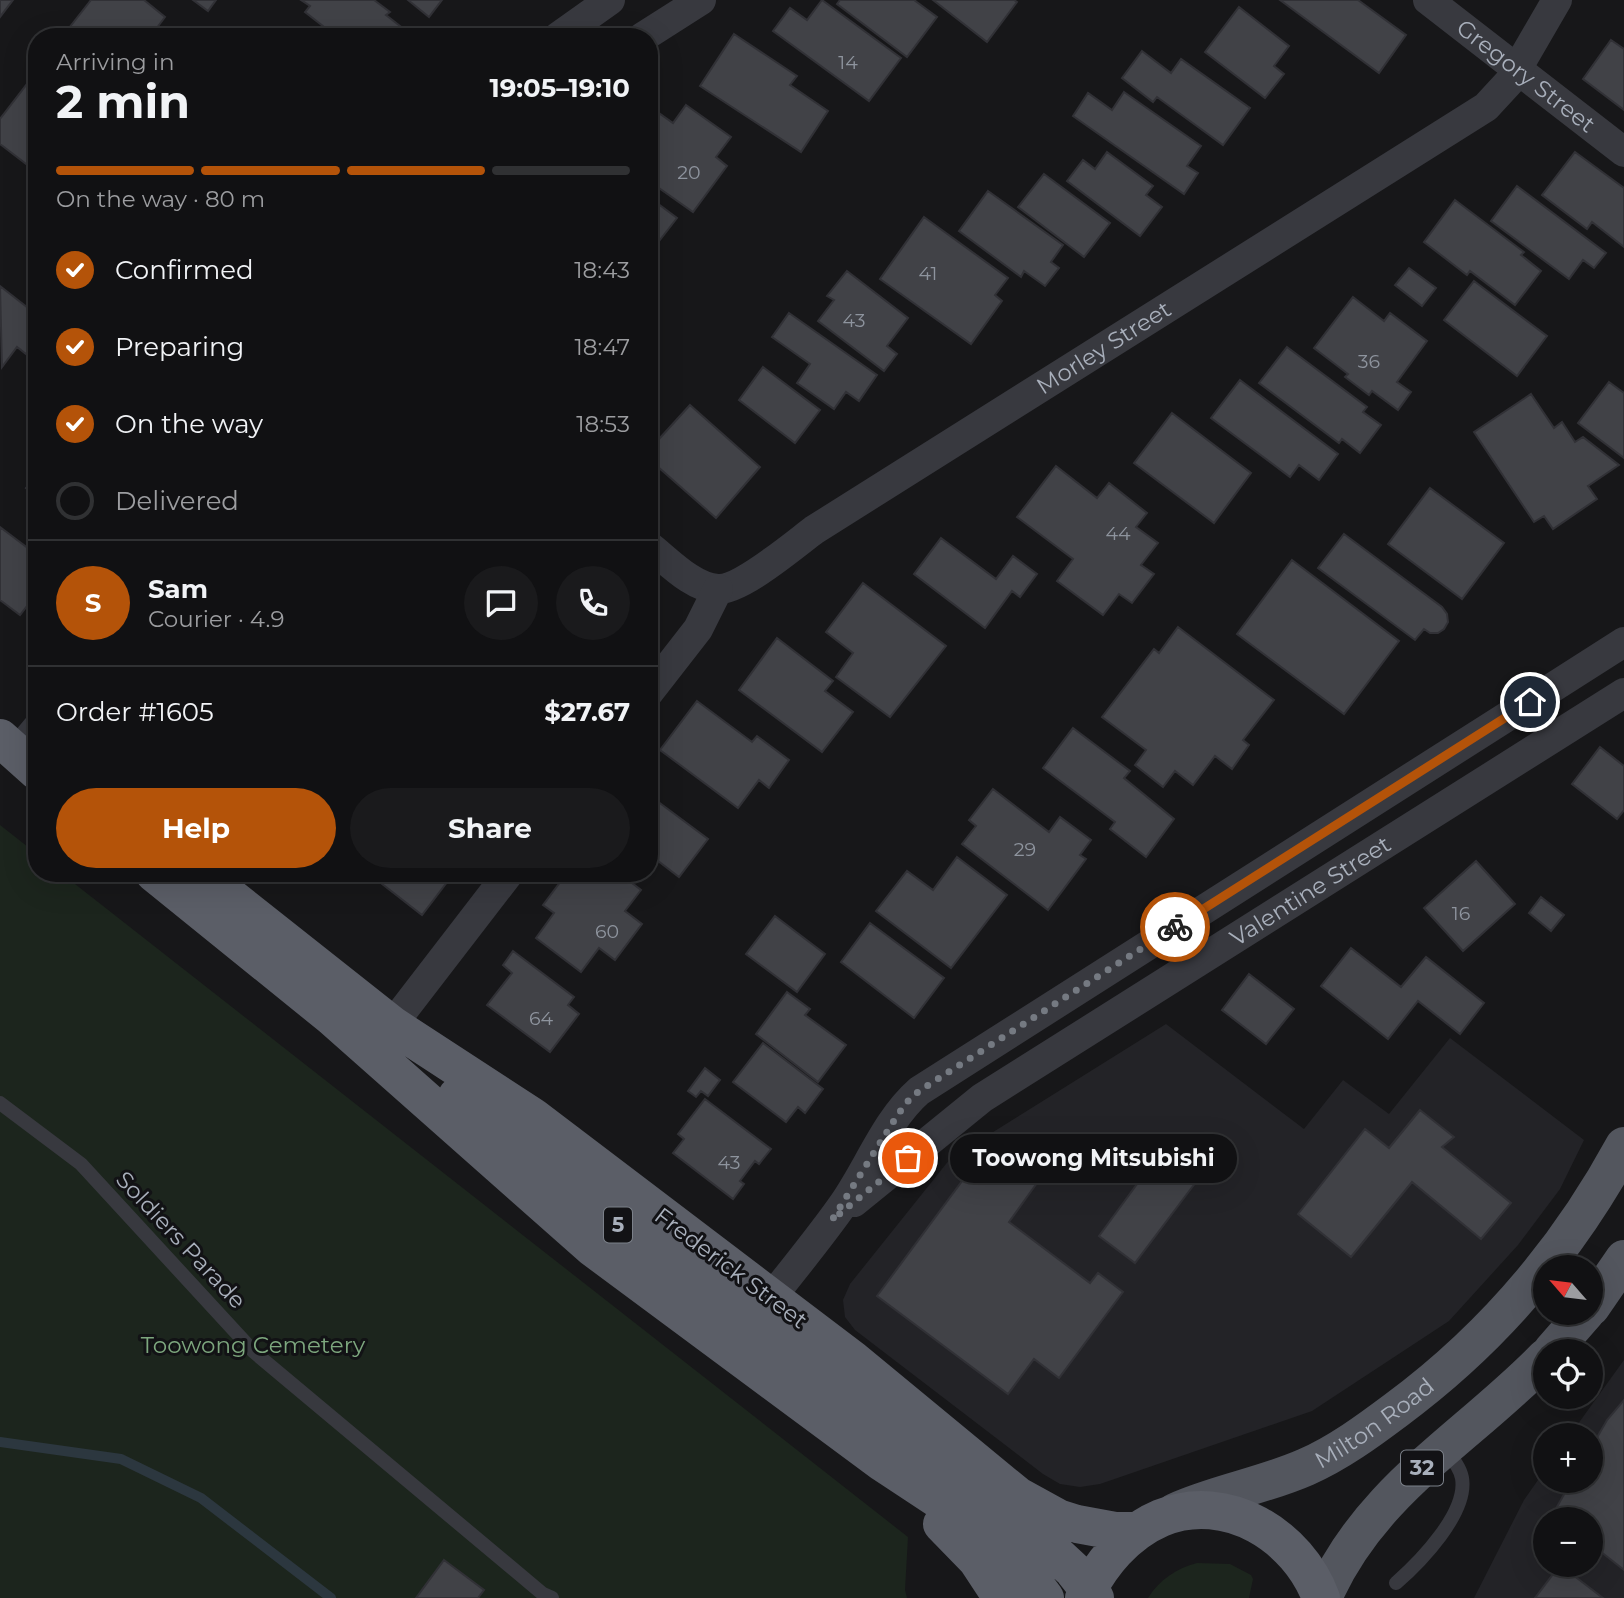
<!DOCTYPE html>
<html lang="en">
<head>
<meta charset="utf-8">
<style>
	:root { --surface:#111113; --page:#1a1a1c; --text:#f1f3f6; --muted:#9c9da0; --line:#303133; --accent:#b45309 }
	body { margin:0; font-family:Montserrat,sans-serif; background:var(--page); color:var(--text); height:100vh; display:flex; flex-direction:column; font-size:26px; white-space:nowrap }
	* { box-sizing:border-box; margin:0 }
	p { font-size:23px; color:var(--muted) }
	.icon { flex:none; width:38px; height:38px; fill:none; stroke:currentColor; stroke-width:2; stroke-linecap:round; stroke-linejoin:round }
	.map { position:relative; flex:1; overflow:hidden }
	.side { position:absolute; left:28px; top:28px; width:630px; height:854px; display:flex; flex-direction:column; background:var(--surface); border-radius:28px; box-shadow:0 7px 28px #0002,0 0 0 2px var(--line) }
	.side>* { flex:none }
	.needle { width:46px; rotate:298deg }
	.controls { position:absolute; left:1533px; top:1255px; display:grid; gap:14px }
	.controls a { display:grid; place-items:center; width:70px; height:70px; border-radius:50%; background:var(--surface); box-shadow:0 7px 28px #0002,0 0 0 2px var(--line); font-size:35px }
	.pin { position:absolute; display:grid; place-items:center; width:60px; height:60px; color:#fff; margin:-30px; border:4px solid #fff; border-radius:50%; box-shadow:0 2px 7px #0007 }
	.courier { position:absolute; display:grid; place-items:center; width:70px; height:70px; margin:-35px; border:5px solid #b45309; border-radius:50%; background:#fff; color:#222; box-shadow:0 2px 9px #0007 }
	.bubble { position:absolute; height:49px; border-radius:24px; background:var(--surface); box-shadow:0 7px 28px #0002,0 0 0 2px var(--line); font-size:23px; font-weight:700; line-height:49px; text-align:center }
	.head em { font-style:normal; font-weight:700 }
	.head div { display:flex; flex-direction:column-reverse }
	.head { display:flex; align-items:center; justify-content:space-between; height:119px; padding:0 28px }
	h1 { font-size:46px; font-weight:700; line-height:52px }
	.bar { display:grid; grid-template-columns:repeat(4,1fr); gap:10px 7px; align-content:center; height:84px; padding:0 28px }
	.bar i { height:9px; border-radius:5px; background:var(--line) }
	.bar .selected { background:var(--accent) }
	.bar p { grid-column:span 4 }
	.line { display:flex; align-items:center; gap:18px; padding:0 28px; border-top:2px solid var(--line) }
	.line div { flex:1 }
	.round { display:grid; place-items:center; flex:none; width:74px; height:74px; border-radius:37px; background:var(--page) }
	ol { padding:0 28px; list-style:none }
	li { display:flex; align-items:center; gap:21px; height:77px }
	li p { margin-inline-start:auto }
	li .icon { padding:7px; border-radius:50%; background:var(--accent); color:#fff; stroke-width:4 }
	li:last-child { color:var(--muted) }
	li i { width:38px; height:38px; border:4px solid var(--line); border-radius:50% }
	.button { display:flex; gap:14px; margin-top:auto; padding:14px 28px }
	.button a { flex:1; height:80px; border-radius:42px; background:var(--accent); color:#fff; font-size:28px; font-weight:700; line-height:80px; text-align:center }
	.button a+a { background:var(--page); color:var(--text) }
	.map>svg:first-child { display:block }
</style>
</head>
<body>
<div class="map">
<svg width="1624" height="1598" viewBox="0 0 1624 1598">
	<rect width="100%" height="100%" fill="#171719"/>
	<path fill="#232327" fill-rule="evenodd" d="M1166,1024L1304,1129L1343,1080L1389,1114L1450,1038L1584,1140L1560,1189L1518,1245L1449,1321L1312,1411L1100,1484L1080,1487L1060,1484L1043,1474L855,1330L845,1317L843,1300L850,1284L950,1159Z
		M1624,1360V1598H1474L1524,1500L1545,1470V1480H1591V1435H1570ZM1545,1519H1591V1564H1545Z"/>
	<path fill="#1c251d" d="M0,825L37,854V873H61L908,1537L905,1590L907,1598H0Z
		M1197,1563L1230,1564L1251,1575L1253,1579L1249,1598H1148C1159,1580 1177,1568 1197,1563Z"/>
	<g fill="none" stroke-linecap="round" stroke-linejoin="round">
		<path stroke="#2c373f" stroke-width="10" d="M0,1442L121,1459L201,1498L331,1598"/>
	</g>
	<path fill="#414247" stroke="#313136" stroke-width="2" d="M0,0H13L0,17Z
		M91,0H144L165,17L150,37H62Z
		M193,0H216L208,11Z
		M301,0H374L390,12L386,15L414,37H337L305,12L310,6Z
		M408,0H442L429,17Z
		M822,0L901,58L869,101L773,31L790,8L807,20Z
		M840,0H914L937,17L907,57L837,4Z
		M933,0H1014L1017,2L987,42Z
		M1280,0H1358L1406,35L1379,73Z
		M1239,7L1289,46L1274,66L1284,74L1265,98L1205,52Z
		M734,34L797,76L790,85L828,111L801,152L700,86Z
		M1611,40L1624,49V110L1583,79Z
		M1142,51L1171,73L1181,59L1250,108L1223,145L1157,97L1153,102L1122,78Z
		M37,71V166L34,170L0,144V119Z
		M1124,92L1201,146L1187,166L1198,173L1184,194L1073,116L1088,93L1112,110Z
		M686,105L731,137L716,157L727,166L693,212L649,181V106L673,123Z
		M1107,152L1153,186L1146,195L1162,207L1140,236L1067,181L1083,160L1095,169Z
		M1575,152L1624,188V247L1592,222L1587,229L1542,195Z
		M1044,174L1110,223L1084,257L1018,207Z
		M1517,186L1606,253L1594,268L1583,260L1569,279L1491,221Z
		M988,191L1063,245L1051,262L1059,268L1045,286L1024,271L1021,277L959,231Z
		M649,197L677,218L649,254Z
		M1455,200L1524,252L1521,255L1541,271L1515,305L1470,271L1467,275L1424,242Z
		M924,217L1008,278L995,295L1002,301L971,344L880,279Z
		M1409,268L1436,288L1422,306L1395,285Z
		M847,271L908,318L887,346L897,354L884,371L818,321L834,300L827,296Z
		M1474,281L1547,336L1517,376L1444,320Z
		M0,286L37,315V339L26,354L17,347L2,367Z
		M1353,297L1384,321L1390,313L1427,341L1397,382L1411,392L1398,410L1372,391L1369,395L1345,377L1348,374L1314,348Z
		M789,313L877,375L859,401L846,392L834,409L797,383L810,364L772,337Z
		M1287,347L1367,407L1363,412L1381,425L1360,453L1342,439L1339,443L1259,383Z
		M763,367L820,410L795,443L739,400Z
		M1240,380L1338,454L1319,480L1299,465L1290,477L1211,418Z
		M1609,382L1624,393V458L1578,423Z
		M1531,394L1554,428L1562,422L1575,442L1583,437L1619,465L1588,486L1597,499L1553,529L1544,516L1534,522L1474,432Z
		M690,405L760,467L716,518L649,459V450Z
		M1172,413L1251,473L1214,523L1134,463Z
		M1056,466L1097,498L1109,483L1147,513L1136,527L1158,543L1141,565L1154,574L1132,603L1119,594L1103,615L1057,581L1073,559L1017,517Z
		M37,475V496L26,488Z
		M1430,488L1504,543L1462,599L1388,544Z
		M0,527L37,555V593L20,615L0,600Z
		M1344,534L1442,607L1447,614L1448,622L1444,629L1438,633H1430L1424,629L1415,640L1318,568Z
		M941,538L996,579L1013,556L1037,574L1020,597L1012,591L985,628L914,574Z
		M1292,560L1399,641L1344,714L1237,634Z
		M863,583L946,646L890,717L836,677L853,653L826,632Z
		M1178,627L1274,700L1243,740L1249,745L1232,769L1215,756L1193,785L1175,771L1163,787L1135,765L1146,750L1102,717L1154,649L1159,653Z
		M777,638L833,681L825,691L853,712L822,752L739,690Z
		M697,701L752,742L757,736L789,760L769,788L759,780L738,808L660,750Z
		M1073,728L1130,771L1124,778L1174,819L1146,857L1110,829L1115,822L1043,768Z
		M1600,747L1624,766V810L1617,819L1572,784Z
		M993,789L1049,832L1060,817L1091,840L1080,855L1086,859L1048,910L962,844L976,826L969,820Z
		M649,795L708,839L679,877L649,854Z
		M957,857L1007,895L951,968L876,911L907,871L933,890Z
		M1476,861L1515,904L1463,951L1424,908Z
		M368,873H454L422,915Z
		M567,873H619L641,890L625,911L642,924L615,960L599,948L581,972L536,938L554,913L543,905Z
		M1541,897L1564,915L1551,931L1529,913Z
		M775,916L825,954L797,992L746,954Z
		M870,923L944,978L914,1018L841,962Z
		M1351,948L1401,987L1426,957L1484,1003L1460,1034L1418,1001L1388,1039L1321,986Z
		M513,951L574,997L568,1005L579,1014L550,1052L487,1005L512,973L503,965Z
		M1249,974L1294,1009L1266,1044L1222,1010Z
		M787,992L810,1009L805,1015L846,1045L818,1082L756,1034Z
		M763,1043L823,1089L805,1113L798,1107L786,1122L733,1082Z
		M705,1068L720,1080L708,1096L701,1091L696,1097L688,1091Z
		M705,1099L771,1149L759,1164L755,1161L740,1181L744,1184L733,1199L673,1153L684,1139L678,1134Z
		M1420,1110L1454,1137L1442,1147L1511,1203L1481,1239L1412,1182L1351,1257L1298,1214L1365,1129L1389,1148Z
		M988,1146L1037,1183L1009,1222L1090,1283L1098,1273L1123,1292L1059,1378L1034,1359L1008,1394L877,1296Z
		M1162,1150L1199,1178L1135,1263L1099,1236Z
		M1624,1400V1570L1591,1544V1519H1559L1553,1514L1572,1480H1591V1448L1607,1420Z
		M444,1560L484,1590L478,1598H416Z
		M1560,1565L1603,1598H1535Z"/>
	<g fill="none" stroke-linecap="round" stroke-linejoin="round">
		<path stroke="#38393f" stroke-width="14" d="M0,1103L81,1164L254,1352L543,1594L552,1598
			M1396,1583C1420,1562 1468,1513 1462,1478C1460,1467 1452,1458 1445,1449"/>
		<g stroke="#38393f" stroke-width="30">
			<path id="s1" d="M1428,0L1624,152"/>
			<path d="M558,37L610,0"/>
			<path d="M643,37L701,0"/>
			<path id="s2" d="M649,546C668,561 693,588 718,589C741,590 794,545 814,530L1486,107L1510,81L1557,0"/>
			<path d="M649,692L698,629L718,589"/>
			<path d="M17,752L37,728"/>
			<path d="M392,1025L509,873"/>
			<path id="s3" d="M854,1202L982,1098L1624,693"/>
			<path d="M771,1298C795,1267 821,1236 844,1203C869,1167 886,1120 919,1091L1624,642"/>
		</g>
		<g stroke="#53565e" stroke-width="38">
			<path d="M1591,1307L1624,1259"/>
			<path d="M1552,1351L1586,1312"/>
			<path id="s4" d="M1175,1512C1217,1493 1263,1486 1306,1467C1338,1453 1368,1431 1396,1410C1492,1339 1567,1251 1624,1146"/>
			<path d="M1323,1598C1369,1491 1467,1438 1545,1358"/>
		</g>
		<path stroke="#5b5e67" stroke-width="38" d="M0,738L37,771
			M154,873L332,1017L593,1248L883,1463L962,1515L1016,1559L1045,1598
			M200,873L392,1025L533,1117L853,1360L1018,1496L1058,1518L1077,1524L1115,1531H1137
			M457,1096L626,1231L1045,1544L1072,1569L1095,1598
			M942,1524L977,1560L1002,1598
			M1084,1598C1100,1564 1126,1533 1161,1518C1227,1491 1298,1536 1321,1598"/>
	</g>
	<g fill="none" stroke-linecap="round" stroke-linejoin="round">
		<path stroke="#757a82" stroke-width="7" stroke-dasharray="0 12.6" d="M908,1158L832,1220L895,1119L906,1103L919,1091L1175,927"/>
		<path stroke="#b45309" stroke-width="9" d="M1175,927L1530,702"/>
	</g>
	<g text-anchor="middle" stroke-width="6" stroke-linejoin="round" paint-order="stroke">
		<g font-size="19" fill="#8e949e">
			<text x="848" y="69">14</text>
			<text x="689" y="179">20</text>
			<text x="928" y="280">41</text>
			<text x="854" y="327">43</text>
			<text x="1369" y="368">36</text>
			<text x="1118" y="540">44</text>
			<text x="1025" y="856">29</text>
			<text x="1461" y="920">16</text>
			<text x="607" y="938">60</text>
			<text x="541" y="1025">64</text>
			<text x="729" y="1169">43</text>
		</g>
		<g fill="#121215" stroke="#7b8089" stroke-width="2">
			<rect x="604" y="1207.5" width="28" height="35" rx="5"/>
			<rect x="1401" y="1450.5" width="42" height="35" rx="5"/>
		</g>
		<g font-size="21" font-weight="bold" fill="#a8afbb">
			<text x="618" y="1232">5</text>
			<text x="1422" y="1475">32</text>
		</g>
		<g font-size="23" fill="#a8afbb" stroke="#121215">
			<text dy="8" stroke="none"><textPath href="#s1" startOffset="124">Gregory Street</textPath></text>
			<text dy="8" stroke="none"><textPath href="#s2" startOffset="539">Morley Street</textPath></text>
			<text dy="8" stroke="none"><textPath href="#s3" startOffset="553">Valentine Street</textPath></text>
			<text transform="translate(181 1240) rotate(47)" y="8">Soldiers Parade</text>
			<text transform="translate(731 1268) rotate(37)" y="8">Frederick Street</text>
			<text dy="8" stroke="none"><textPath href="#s4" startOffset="220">Milton Road</textPath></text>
		</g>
		<g font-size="23" fill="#7da77e" stroke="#121215">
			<text x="253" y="1353">Toowong Cemetery</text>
		</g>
	</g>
</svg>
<div class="controls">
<a><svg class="needle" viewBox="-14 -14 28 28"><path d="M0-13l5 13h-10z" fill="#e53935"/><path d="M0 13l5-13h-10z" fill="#9c9da0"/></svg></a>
<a><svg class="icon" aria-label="locate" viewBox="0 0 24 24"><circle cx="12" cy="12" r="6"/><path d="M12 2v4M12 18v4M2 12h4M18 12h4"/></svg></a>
<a>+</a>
<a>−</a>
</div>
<div class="pin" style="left:908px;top:1158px;background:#ea580c"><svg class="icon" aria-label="bag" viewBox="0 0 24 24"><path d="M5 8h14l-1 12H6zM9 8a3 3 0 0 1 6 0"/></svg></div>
<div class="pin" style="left:1530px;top:702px;background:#1f2937"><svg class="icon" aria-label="home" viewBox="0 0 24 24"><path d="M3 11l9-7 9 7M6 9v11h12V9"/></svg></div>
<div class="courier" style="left:1175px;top:927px"><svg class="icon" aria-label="bike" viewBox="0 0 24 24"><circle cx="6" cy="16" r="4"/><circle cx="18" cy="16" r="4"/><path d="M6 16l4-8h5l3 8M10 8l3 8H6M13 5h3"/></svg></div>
<div class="bubble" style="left:950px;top:1134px;width:287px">Toowong Mitsubishi</div>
<section class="side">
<div class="head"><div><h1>2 min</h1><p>Arriving in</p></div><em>19:05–19:10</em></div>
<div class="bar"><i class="selected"></i><i class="selected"></i><i class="selected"></i><i></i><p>On the way · 80 m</p></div>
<ol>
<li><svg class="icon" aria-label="check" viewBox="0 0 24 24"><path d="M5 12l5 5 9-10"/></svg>Confirmed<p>18:43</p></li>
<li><svg class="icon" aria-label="check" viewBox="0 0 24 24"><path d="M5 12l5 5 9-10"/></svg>Preparing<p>18:47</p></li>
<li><svg class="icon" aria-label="check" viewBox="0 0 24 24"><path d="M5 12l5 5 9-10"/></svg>On the way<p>18:53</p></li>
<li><i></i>Delivered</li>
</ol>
<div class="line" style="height:126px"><b class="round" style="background:var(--accent);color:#fff">S</b><div><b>Sam</b><p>Courier · 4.9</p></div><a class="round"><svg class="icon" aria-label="chat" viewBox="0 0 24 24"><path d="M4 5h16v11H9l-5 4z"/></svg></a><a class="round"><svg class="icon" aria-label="phone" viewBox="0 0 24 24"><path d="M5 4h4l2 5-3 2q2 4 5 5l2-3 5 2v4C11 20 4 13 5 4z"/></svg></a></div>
<div class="line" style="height:91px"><div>Order #1605</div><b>$27.67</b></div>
<div class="button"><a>Help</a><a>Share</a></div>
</section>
</div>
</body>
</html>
